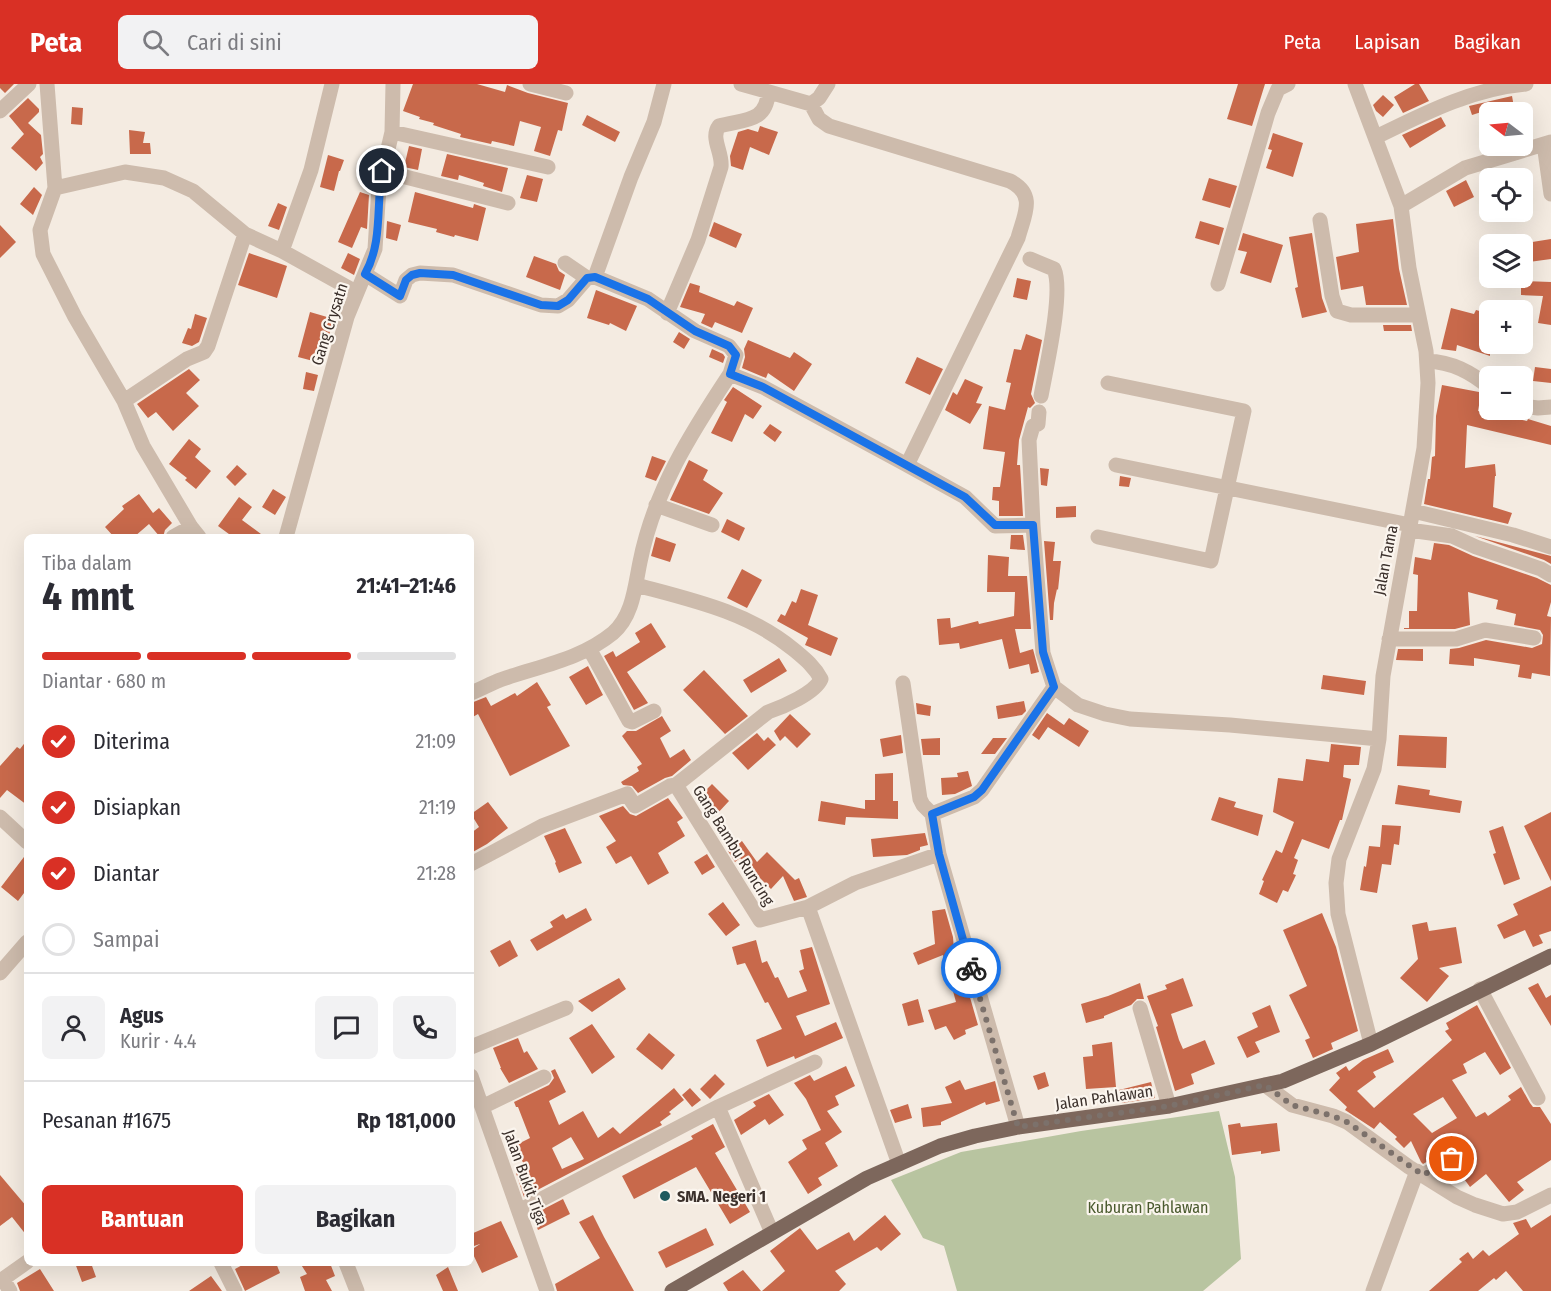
<!DOCTYPE html>
<html lang="id">
<head>
<meta charset="utf-8">
<style>
	:root { --surface:#fff; --page:#f2f2f3; --text:#2b2b33; --muted:#7c7c81; --line:#e1e1e2; --accent:#d93025 }
	body { margin:0; font-family:"Fira Sans Condensed",sans-serif; background:var(--page); color:var(--text); height:100vh; display:flex; flex-direction:column; font-size:22px; white-space:nowrap }
	* { box-sizing:border-box; margin:0 }
	p { font-size:20px; color:var(--muted) }
	.icon { flex:none; width:33px; height:33px; fill:none; stroke:currentColor; stroke-width:2; stroke-linecap:round; stroke-linejoin:round }
	.map { position:relative; flex:1; overflow:hidden }
	.sheet { position:absolute; left:24px; top:450px; width:450px; height:732px; display:flex; flex-direction:column; background:var(--surface); border-radius:9px; box-shadow:0 6px 24px #0002 }
	.sheet>* { flex:none }
	.needle { width:39px; rotate:286deg }
	.fabs { position:absolute; left:1479px; top:18px; display:grid; gap:12px }
	.fabs a { display:grid; place-items:center; width:54px; height:54px; border-radius:9px; background:var(--surface); box-shadow:0 6px 24px #0002; font-size:30px }
	.pin { position:absolute; display:grid; place-items:center; width:51px; height:51px; color:#fff; margin:-26px; border:3px solid #fff; border-radius:50%; box-shadow:0 2px 6px #0007 }
	.courier { position:absolute; display:grid; place-items:center; width:60px; height:60px; margin:-30px; border:4px solid #1a73e8; border-radius:50%; background:#fff; color:#222; box-shadow:0 2px 8px #0007 }
	.headline em { font-style:normal; font-weight:700 }
	.headline div { display:flex; flex-direction:column-reverse }
	.headline { display:flex; align-items:center; justify-content:space-between; height:102px; padding:0 18px }
	h1 { font-size:39px; font-weight:700; line-height:45px }
	.bar { display:grid; grid-template-columns:repeat(4,1fr); gap:9px 6px; align-content:center; height:72px; padding:0 18px }
	.bar i { height:8px; border-radius:4px; background:var(--line) }
	.bar .on { background:var(--accent) }
	.bar p { grid-column:span 4 }
	.line { display:flex; align-items:center; gap:15px; padding:0 18px; border-top:2px solid var(--line) }
	.line div { flex:1 }
	.round { display:grid; place-items:center; flex:none; width:63px; height:63px; border-radius:9px; background:var(--page) }
	ol { padding:0 18px; list-style:none }
	li { display:flex; align-items:center; gap:18px; height:66px }
	li p { margin-inline-start:auto }
	li .icon { padding:6px; border-radius:50%; background:var(--accent); color:#fff; stroke-width:4 }
	li:last-child { color:var(--muted) }
	li i { width:33px; height:33px; border:3px solid var(--line); border-radius:50% }
	.button { display:flex; gap:12px; margin-top:auto; padding:12px 18px }
	.button a { flex:1; height:69px; border-radius:9px; background:var(--accent); color:#fff; font-size:24px; font-weight:700; line-height:69px; text-align:center }
	.button a+a { background:var(--page); color:var(--text) }
	header { display:flex; align-items:center; gap:36px; box-sizing:border-box; height:84px; padding:0 30px; background:var(--accent); color:#fff }
	header strong { font-size:28px }
	nav { display:flex; gap:33px; margin-inline-start:auto; font-size:21px }
	.search { width:420px; height:54px; background:var(--page); display:flex; align-items:center; gap:15px; box-sizing:border-box; padding:0 21px; border-radius:9px; color:var(--muted); font-size:22px }
	.map>svg:first-child { display:block }
</style>
</head>
<body>
<header>
<strong>Peta</strong>
<div class="search"><svg class="icon" aria-label="search" viewBox="0 0 24 24"><circle cx="10" cy="10" r="6"/><path d="M15 15l6 6"/></svg>Cari di sini</div>
<nav><a>Peta</a><a>Lapisan</a><a>Bagikan</a></nav>
</header>
<div class="map">
<svg width="1551" height="1207" viewBox="0 0 1551 1207">
	<rect width="100%" height="100%" fill="#f4ebe1"/>
	<path fill="#b8c4a0" d="M1219,1027L1235,1093L1241,1175L1203,1207H957L944,1162L923,1154L891,1096L961,1068L1081,1047Z"/>
	<path fill="#c8694b" fill-rule="evenodd" d="M0,0H14L5,9L0,4Z
		M413,0H477L505,8L507,1L528,9L568,19L562,47L558,46L550,72L534,67L541,43L520,37L514,62L492,57L491,60L460,53L461,50L433,41L434,39L419,35L420,33L403,27Z
		M1238,0H1265L1252,42L1227,35Z
		M1415,0H1419L1429,17L1403,29L1394,13Z
		M1383,11L1394,21L1383,33L1376,27L1373,21Z
		M1512,12L1514,23L1504,25L1503,21L1472,31L1469,22Z
		M28,14L39,25V28L28,39L41,51L43,70L40,73L43,79L36,87L11,64L24,50L9,32Z
		M72,23L83,24L82,41L71,40Z
		M587,31L620,48L615,58L582,41Z
		M1441,33L1446,42L1410,64L1402,51Z
		M760,42L778,48L769,71L750,63L743,86L731,82L730,72L738,48L748,45L758,48Z
		M129,46L145,48L143,59H150L151,70H130Z
		M1273,49L1303,59L1293,93L1266,84L1272,66L1268,65Z
		M409,62L422,65L418,86L404,83Z
		M447,70L508,84L502,108L483,102L484,99L459,91L458,96L441,92Z
		M328,71L344,76L340,87H339L334,107L320,103Z
		M527,91L543,95L537,118L520,114Z
		M1209,94L1237,102L1230,124L1202,116Z
		M1466,96L1474,113L1454,123L1446,107Z
		M34,103L42,111L33,131L20,120Z
		M360,108L369,111L367,145L361,143L352,164L338,158Z
		M415,108L473,124L474,120L486,124L478,157L455,151L454,153L436,148L437,145L408,138Z
		M278,119L287,123L279,146L268,142Z
		M1393,135L1399,185L1407,221H1366L1363,202L1341,206L1336,173L1359,168L1356,140Z
		M387,137L401,141L397,157L386,154Z
		M1200,137L1224,144L1219,161L1195,154Z
		M714,138L742,150L736,164L709,152Z
		M0,141L16,158L0,174Z
		M1243,149L1283,161L1271,199L1240,189L1247,168L1238,166Z
		M1312,149L1322,214L1327,228L1302,234L1295,204L1298,203L1289,153Z
		M1551,155V175L1529,178L1526,159Z
		M249,169L287,182L277,214L238,201Z
		M348,169L360,175L354,191L341,184Z
		M534,172L556,180L559,187L565,191L560,206L526,193Z
		M1017,194L1031,197L1027,216L1013,213Z
		M1521,197L1551,198V241L1538,239L1543,212L1521,211Z
		M690,199L700,202L699,208L734,222L737,217L753,224L742,249L715,238L712,244L701,239L705,230L680,223Z
		M596,206L637,222L626,247L610,239L609,241L587,234Z
		M1451,224L1474,230L1476,226L1490,230V272L1457,261L1456,267L1441,265Z
		M310,228L334,235L324,267L320,266L317,278L298,273Z
		M195,230L207,234L199,258L192,262L182,259L188,244L191,245Z
		M1383,241H1411L1412,247H1384Z
		M679,248L690,255L684,265L673,258Z
		M1026,250L1042,256L1031,310L1035,319L1030,324L1028,323L1019,356L1017,381H1020L1023,432H999V417L992,416L993,403H1000L1005,368L983,365L989,322L1005,326L1011,299L1006,298L1014,265L1021,266Z
		M748,256L790,274L794,268L812,280L794,307L768,289L766,294L742,284L745,273L744,265Z
		M712,265L723,270L725,273L723,279L709,273Z
		M917,273L943,285L930,311L905,299Z
		M1535,283L1551,285V299L1533,297Z
		M189,285L200,296L186,309L199,322L173,347L156,328L148,334L137,320Z
		M306,288L318,291L314,307L303,305Z
		M965,295L983,303L976,319L982,320L970,340L945,326L953,308L957,311Z
		M1442,301L1479,308L1481,310L1478,327L1527,337L1528,335L1551,342V361L1467,341L1465,384L1495,380L1496,392H1495L1493,423L1512,429L1508,440L1424,420L1428,395H1430L1432,373L1435,372L1436,332Z
		M733,303L762,322L753,335L745,330L732,358L711,349L727,318L724,316Z
		M770,340L782,348L775,358L763,349Z
		M189,355L201,365L195,373L211,387L196,405L185,396L187,394L169,380Z
		M652,372L666,377L656,397L645,393Z
		M689,376L708,386L703,396L723,409L709,430L670,416Z
		M237,381L247,390L235,402L226,393Z
		M1040,384L1049,385L1047,402L1041,401Z
		M1120,392L1131,394L1129,403L1119,402Z
		M273,405L286,413L275,431L262,423Z
		M139,410L153,429L159,424L172,439L165,446L163,453H160L149,440L134,453H114L105,443L124,425L122,422Z
		M239,413L252,423L242,436L265,453H233L218,442Z
		M1076,422V433L1056,434V423Z
		M727,435L745,444L739,457L721,448Z
		M1011,451H1023L1025,466L1010,465Z
		M1475,452L1551,472V480L1544,476Z
		M656,453L676,460L670,478L651,472Z
		M1044,457L1055,458L1053,477H1061L1058,506L1057,505L1054,519L1053,536H1050Z
		M1434,459L1449,461L1473,472L1537,494L1551,501V518L1547,532L1551,533L1550,592L1532,589L1531,595L1518,593L1520,581L1474,574V582L1449,580L1450,565L1459,564L1486,556L1532,564L1542,560L1543,551L1540,546L1514,541L1516,530L1496,525L1498,516L1468,508L1470,541L1455,545H1404V544H1409V527H1417L1418,491L1413,490L1415,473L1431,476Z
		M988,471L1009,473L1008,492H1027L1031,545H1015L1020,569L1033,565L1039,588L1031,590L1029,580L1009,585L1002,555L960,565L959,559L939,561L937,535L950,534L951,544L978,537L979,540L1014,532L1015,508H987Z
		M742,485L762,496L747,524L727,514Z
		M801,505L818,511L808,541L838,554L831,572L805,561L808,554L777,537L781,530L785,532L792,517L796,519Z
		M651,539L666,563L627,588L648,619L634,626L604,572L613,567L616,573L640,558L635,549Z
		M1398,565H1423V577L1396,576Z
		M779,574L787,587L751,609L743,596Z
		M588,582L603,611L586,621L569,593Z
		M704,586L748,632L725,650L683,606Z
		M1323,591L1366,597L1364,611L1321,605Z
		M537,598L551,621L547,623L570,662L510,692L478,630L471,634V619L486,613L491,622L515,609L517,612Z
		M1024,617L1026,627L1022,631L998,635L996,622Z
		M916,619L931,622L930,632L917,630Z
		M1047,629L1064,641L1069,634L1089,647L1079,663L1048,643L1039,656L1032,651Z
		M790,630L811,650L797,664L785,652L780,657L774,647Z
		M662,632L671,647L660,654L670,674L684,665L691,676L672,692L665,694L638,709L632,702L623,701L621,698L639,687L637,683L642,680L622,652L627,647H636Z
		M757,649L764,657L768,653L776,661L748,686L732,669Z
		M901,651L903,669L883,673L880,655Z
		M1399,651L1447,653L1446,684L1397,682Z
		M940,654V671H923L921,655Z
		M993,654H1007L995,670H981Z
		M27,656V721L7,706L0,714V682L17,663L20,665Z
		M1331,660L1361,663L1359,681H1344L1343,693L1351,695L1342,736H1340L1329,765L1302,755L1294,774L1298,776L1293,790L1296,791L1288,808L1283,806L1277,819L1259,810L1264,797L1262,796L1276,766L1282,769L1294,738L1273,728L1278,694L1303,697L1306,675L1329,678Z
		M968,687L972,702L955,710L942,711L941,694L958,693L957,689Z
		M893,689V717H898V735L846,733L845,741L818,737L821,717L865,725V716H875V690Z
		M712,700L729,717L716,731L698,714Z
		M1398,701L1430,706L1429,711L1462,717L1460,729L1395,720Z
		M1219,713L1236,718L1234,723L1263,731L1258,752L1211,736Z
		M668,714L683,734L677,738L685,752L658,769L669,789L648,801L631,772L616,780L606,763L616,757L599,732L623,722L630,730L636,732Z
		M488,718L508,744L487,760L471,769V749L479,743L471,730Z
		M1551,728V797L1524,742Z
		M1382,741L1401,742L1399,761L1394,760L1391,781L1382,780L1377,809L1360,806L1364,782L1366,783L1369,762L1380,763Z
		M1503,742L1520,795L1504,801L1493,770L1496,769L1489,747Z
		M565,744L582,779L559,789L555,779L556,778L544,752Z
		M925,749L928,761L920,763V766L907,771L873,773L871,755Z
		M742,757L757,778L767,768L795,796L799,794L807,813L794,817L783,792L771,805L740,774L735,778L728,767Z
		M27,769V805L18,817L1,803Z
		M707,770L715,783L702,791L694,778Z
		M1551,802V847L1539,851L1543,859L1533,863L1525,846L1504,855L1497,841L1518,831L1513,820Z
		M723,818L740,841L726,852L708,830Z
		M586,824L592,836L537,867L530,856L553,843L550,838L563,830L566,835Z
		M945,825L953,853L954,866L956,865L978,941L965,946L966,950L954,956L946,942L935,946L928,926L956,918L943,871L918,881L913,869L935,860L932,827Z
		M1322,829L1336,863L1358,947L1331,959L1333,965L1313,974L1305,956L1310,954L1289,911L1307,902L1283,846Z
		M1427,838L1429,847L1456,843L1462,879L1439,884L1449,892L1427,918L1400,894L1418,875L1412,841Z
		M510,856L518,872L499,883L490,867Z
		M756,856L762,879L767,877L775,894L778,893L788,914L807,907L799,887L804,885L800,866L812,863L830,920L796,932L805,952L836,938L843,954L795,975L794,972L767,983L756,956L782,945L768,918L765,919L745,879L737,881L732,863Z
		M619,894L626,905L592,928L578,917Z
		M1183,894L1193,922L1171,930L1179,956L1183,965L1205,956L1215,980L1191,990L1194,1000L1175,1007L1156,943L1158,942L1147,912L1167,905L1165,901Z
		M1140,899L1144,915H1137L1131,921L1104,932V934L1086,939L1081,920L1108,912Z
		M1538,899L1546,914L1551,911V942L1528,904Z
		M918,915L924,938L908,942L902,920Z
		M1270,921L1280,948L1255,958L1260,968L1247,974L1237,953L1258,943L1252,929Z
		M1477,921L1511,984L1500,991L1485,968L1463,980L1467,989L1452,996L1476,1033L1485,1028L1488,1032L1511,1016L1508,1012L1521,1003L1530,1019L1533,1023H1540L1551,1040V1076L1517,1098L1524,1106L1509,1118L1486,1090L1470,1103L1456,1084L1474,1072L1476,1067L1471,1059L1461,1058L1423,1080L1421,1078L1411,1057L1404,1064L1395,1055L1397,1053L1380,1038L1374,1045L1345,1026L1347,1023L1329,1006L1340,994L1336,989L1346,982L1349,987L1363,976L1388,965L1394,978L1373,988L1376,993L1357,1007L1374,1024L1452,956L1445,947L1449,945L1446,939ZM1443,1013L1457,1034L1432,1049L1413,1030Z
		M592,940L615,973L592,990L569,954Z
		M649,949L675,971L662,986L636,965Z
		M518,954L524,969L527,967L538,985L509,999L500,984H501L493,964Z
		M1112,958L1116,1003L1086,1005L1083,973L1093,972L1092,961Z
		M846,982L855,1002L835,1012L839,1021L827,1027L842,1048L825,1059L838,1082L818,1094L822,1101L808,1110L788,1078L807,1065L802,1056L821,1046L806,1015L794,999L810,991L814,997Z
		M555,985L566,1008L549,1017L559,1041L583,1027L598,1054L613,1043L620,1050L674,1004L684,1016L669,1028L671,1030L660,1038L662,1041L524,1113L516,1089L526,1084L514,1062L530,1054L518,1023H516L514,1018L549,1001L554,994L551,987ZM571,1053L584,1075L562,1085L552,1064Z
		M1045,988L1049,1002L1038,1006L1033,992Z
		M715,990L725,1000L710,1015L700,1005Z
		M960,996L965,1006L995,997L1000,1017L986,1021L985,1018L941,1038V1041L923,1043L921,1024L952,1019L945,1003Z
		M1151,998L1155,1014L1122,1019L1119,1006Z
		M690,1004L701,1016L692,1023L682,1011Z
		M769,1010L784,1031L769,1041L765,1035L741,1051L734,1036L756,1022L753,1018Z
		M908,1020L912,1034L895,1039L890,1026Z
		M1240,1039L1241,1043L1277,1039L1280,1067L1261,1070V1067L1232,1071L1228,1041Z
		M713,1040L725,1063L715,1069L750,1128L730,1140L696,1083L634,1115L622,1092L693,1055L691,1052Z
		M0,1091L27,1123V1152L12,1133L0,1142Z
		M563,1115L570,1130L538,1146L532,1131Z
		M593,1131L604,1153L634,1207H557L555,1200L600,1174L579,1138Z
		M885,1131L901,1150L881,1167L877,1163L835,1187L846,1200L839,1207H762L785,1187L770,1167L800,1144L817,1166L849,1148L854,1157Z
		M1551,1131V1207H1523L1506,1187L1496,1196L1494,1194L1478,1207H1429L1462,1178L1459,1175L1468,1168L1473,1175L1483,1166L1489,1172L1519,1150L1513,1139L1526,1135L1531,1144Z
		M501,1137L518,1173L482,1189L471,1166L480,1160L471,1163V1150Z
		M706,1144L714,1161L666,1184L658,1168Z
		M75,1179H91L96,1193L82,1198Z
		M246,1179H276L280,1189L245,1207L235,1185Z
		M300,1179H330L335,1192L326,1196L332,1207H305L300,1193L307,1190Z
		M448,1183L458,1207H443L436,1191Z
		M40,1185L54,1207H20L17,1199Z
		M743,1186L761,1207H728L723,1199Z
		M211,1192L222,1207H189Z"/>
	<g fill="none" stroke-linecap="round" stroke-linejoin="round">
		<path stroke="#cdbbac" stroke-width="15" d="M47,0L55,104L40,146L43,170L75,233L124,317L143,362L191,443L199,453
			M530,0L566,9
			M741,0L811,20L819,14L828,0
			M1355,0L1401,122L1409,184L1426,267L1428,299L1424,364L1383,592L1379,655L1374,685L1339,775L1336,799L1338,830L1371,960
			M811,20L819,35L829,42L1010,97C1037,111 1024,131 1018,154L907,381L965,413L995,442L1033,441L1043,569L1054,603L1078,621L1105,630L1130,635L1230,641L1379,655
			M0,27L29,0
			M392,48L548,83
			M1376,53C1425,29 1471,5 1526,0
			M1544,60L1551,110
			M382,87L508,119
			M55,104L125,88L164,94L193,107L245,150L282,167L356,208
			M1401,122L1465,84L1551,58
			M1320,136L1332,212L1337,227L1351,231H1418
			M282,167L311,86L332,0
			M1030,175L1054,185C1064,208 1046,284 1041,312
			M565,179L587,194
			M365,190L400,212L406,196L412,191L420,189L453,191L541,221L558,222L568,216L587,194L595,193L648,215L695,247L729,262L736,271L730,290
			M595,193L631,93L654,38L664,0
			M1218,200L1268,29L1278,5L1288,0
			M667,229L698,156L721,83C723,69 710,54 719,42C743,35 767,39 768,8
			M1427,277C1452,278 1471,288 1490,304
			M124,317L187,275L204,268L208,262L245,150
			M1522,322L1538,324L1551,323
			M1116,381L1410,441
			M656,421L712,441
			M1413,427L1513,451L1551,463
			M1033,441L1029,356L1033,342L1038,340L1039,328
			M1409,446L1452,452L1476,463L1541,485L1551,491
			M173,453L191,443
			M286,453L347,233L375,165L379,103L392,48L393,0
			M1098,453L1211,477L1244,327L1108,299
			M1389,555H1456L1485,546L1534,554
			M590,566L629,637L632,638L654,627
			M903,599L920,715L923,721L932,730
			M471,609C481,605 490,600 500,596C539,582 580,576 613,549C633,532 635,502 640,478C654,407 691,349 730,290L763,303L907,381
			M676,701L760,836L808,823L855,799L939,770
			M0,733L27,758
			M471,780L542,742L627,710L635,722L670,702L676,701L768,628C783,623 815,609 821,595C814,582 805,575 793,565C748,528 692,516 636,501
			M808,823L899,1080
			M0,889L27,858
			M1480,905L1538,1014
			M1140,924L1169,1022
			M471,963L566,924
			M471,992L547,1207
			M1265,1001L1292,1021L1333,1032L1347,1038L1409,1083L1457,1113L1475,1121L1503,1130L1517,1128L1551,1111
			M482,1023L544,993
			M718,1023L772,1149
			M1018,1043L939,770L932,730L974,713L982,706L1054,603
			M1423,1091L1466,1067
			M519,1127L718,1023L815,978
			M221,1179L235,1207
			M346,1179L357,1207
			M10,1207L3,1195L27,1178
			M1373,1207L1417,1087"/>
		<path stroke="#7d675c" stroke-width="15" d="M672,1207L867,1094L940,1062L975,1052L1018,1043L1169,1022L1283,997L1371,960L1551,872"/>
	</g>
	<g fill="none" stroke-linecap="round" stroke-linejoin="round">
		<path stroke="#7c716b" stroke-width="6" stroke-dasharray="0 10.8" d="M971,884L1018,1043L1169,1022L1265,1001L1292,1021L1333,1032L1347,1038L1423,1091L1452,1075"/>
		<path stroke="#1a73e8" stroke-width="8" d="M382,87C376,121 383,158 365,190L400,212L406,196L412,191L420,189L453,191L541,221L558,222L568,216L587,194L595,193L648,215L695,247L729,262L736,271L730,290L763,303L965,413L995,441H1033L1043,568L1054,603L982,706L974,713L932,730L939,770L971,884"/>
	</g>
	<circle fill="#1f5a5e" stroke="#fbf5ee" stroke-width="2" cx="665" cy="1112" r="6"/>
	<g text-anchor="middle" stroke-width="4.5" stroke-linejoin="round" paint-order="stroke">
		<g font-size="16" fill="#3b302b" stroke="#fbf5ee">
			<text transform="translate(329 240) rotate(-72)" y="6">Gang Crysatn</text>
			<text transform="translate(1385 476) rotate(-79)" y="6">Jalan Tama</text>
			<text transform="translate(734 761) rotate(58)" y="6">Gang Bambu Runcing</text>
			<text transform="translate(1104 1013) rotate(-8)" y="6">Jalan Pahlawan</text>
			<text transform="translate(526 1093) rotate(70)" y="6">Jalan Bukit Tiga</text>
		</g>
		<g font-size="16" font-weight="bold" fill="#3b302b" stroke="#fbf5ee" text-anchor="start">
			<text x="677" y="1118">SMA. Negeri 1</text>
		</g>
		<g font-size="16" fill="#4a5a2e" stroke="#fbf5ee">
			<text x="1148" y="1129">Kuburan Pahlawan</text>
		</g>
	</g>
</svg>
<div class="fabs">
<a><svg class="needle" viewBox="-14 -14 28 28"><path d="M0-13l5 13h-10z" fill="#e53935"/><path d="M0 13l5-13h-10z" fill="#7c7c81"/></svg></a>
<a><svg class="icon" aria-label="locate" viewBox="0 0 24 24"><circle cx="12" cy="12" r="6"/><path d="M12 2v4M12 18v4M2 12h4M18 12h4"/></svg></a>
<a><svg class="icon" aria-label="layers" viewBox="0 0 24 24"><path d="M12 4l9 5-9 5-9-5zM3 14l9 5 9-5"/></svg></a>
<a>+</a>
<a>−</a>
</div>
<div class="pin" style="left:1452px;top:1075px;background:#ea580c"><svg class="icon" aria-label="bag" viewBox="0 0 24 24"><path d="M5 8h14l-1 12H6zM9 8a3 3 0 0 1 6 0"/></svg></div>
<div class="pin" style="left:382px;top:87px;background:#1f2937"><svg class="icon" aria-label="home" viewBox="0 0 24 24"><path d="M3 11l9-7 9 7M6 9v11h12V9"/></svg></div>
<div class="courier" style="left:971px;top:884px"><svg class="icon" aria-label="bike" viewBox="0 0 24 24"><circle cx="6" cy="16" r="4"/><circle cx="18" cy="16" r="4"/><path d="M6 16l4-8h5l3 8M10 8l3 8H6M13 5h3"/></svg></div>
<section class="sheet">
<div class="headline"><div><h1>4 mnt</h1><p>Tiba dalam</p></div><em>21:41–21:46</em></div>
<div class="bar"><i class="on"></i><i class="on"></i><i class="on"></i><i></i><p>Diantar · 680 m</p></div>
<ol>
<li><svg class="icon" aria-label="check" viewBox="0 0 24 24"><path d="M5 12l5 5 9-10"/></svg>Diterima<p>21:09</p></li>
<li><svg class="icon" aria-label="check" viewBox="0 0 24 24"><path d="M5 12l5 5 9-10"/></svg>Disiapkan<p>21:19</p></li>
<li><svg class="icon" aria-label="check" viewBox="0 0 24 24"><path d="M5 12l5 5 9-10"/></svg>Diantar<p>21:28</p></li>
<li><i></i>Sampai</li>
</ol>
<div class="line" style="height:108px"><a class="round"><svg class="icon" aria-label="person" viewBox="0 0 24 24"><circle cx="12" cy="8" r="4"/><path d="M4 21q1-7 8-7t8 7"/></svg></a><div><b>Agus</b><p>Kurir · 4.4</p></div><a class="round"><svg class="icon" aria-label="chat" viewBox="0 0 24 24"><path d="M4 5h16v11H9l-5 4z"/></svg></a><a class="round"><svg class="icon" aria-label="phone" viewBox="0 0 24 24"><path d="M5 4h4l2 5-3 2q2 4 5 5l2-3 5 2v4C11 20 4 13 5 4z"/></svg></a></div>
<div class="line" style="height:78px"><div>Pesanan #1675</div><b>Rp 181,000</b></div>
<div class="button"><a>Bantuan</a><a>Bagikan</a></div>
</section>
</div>
</body>
</html>
